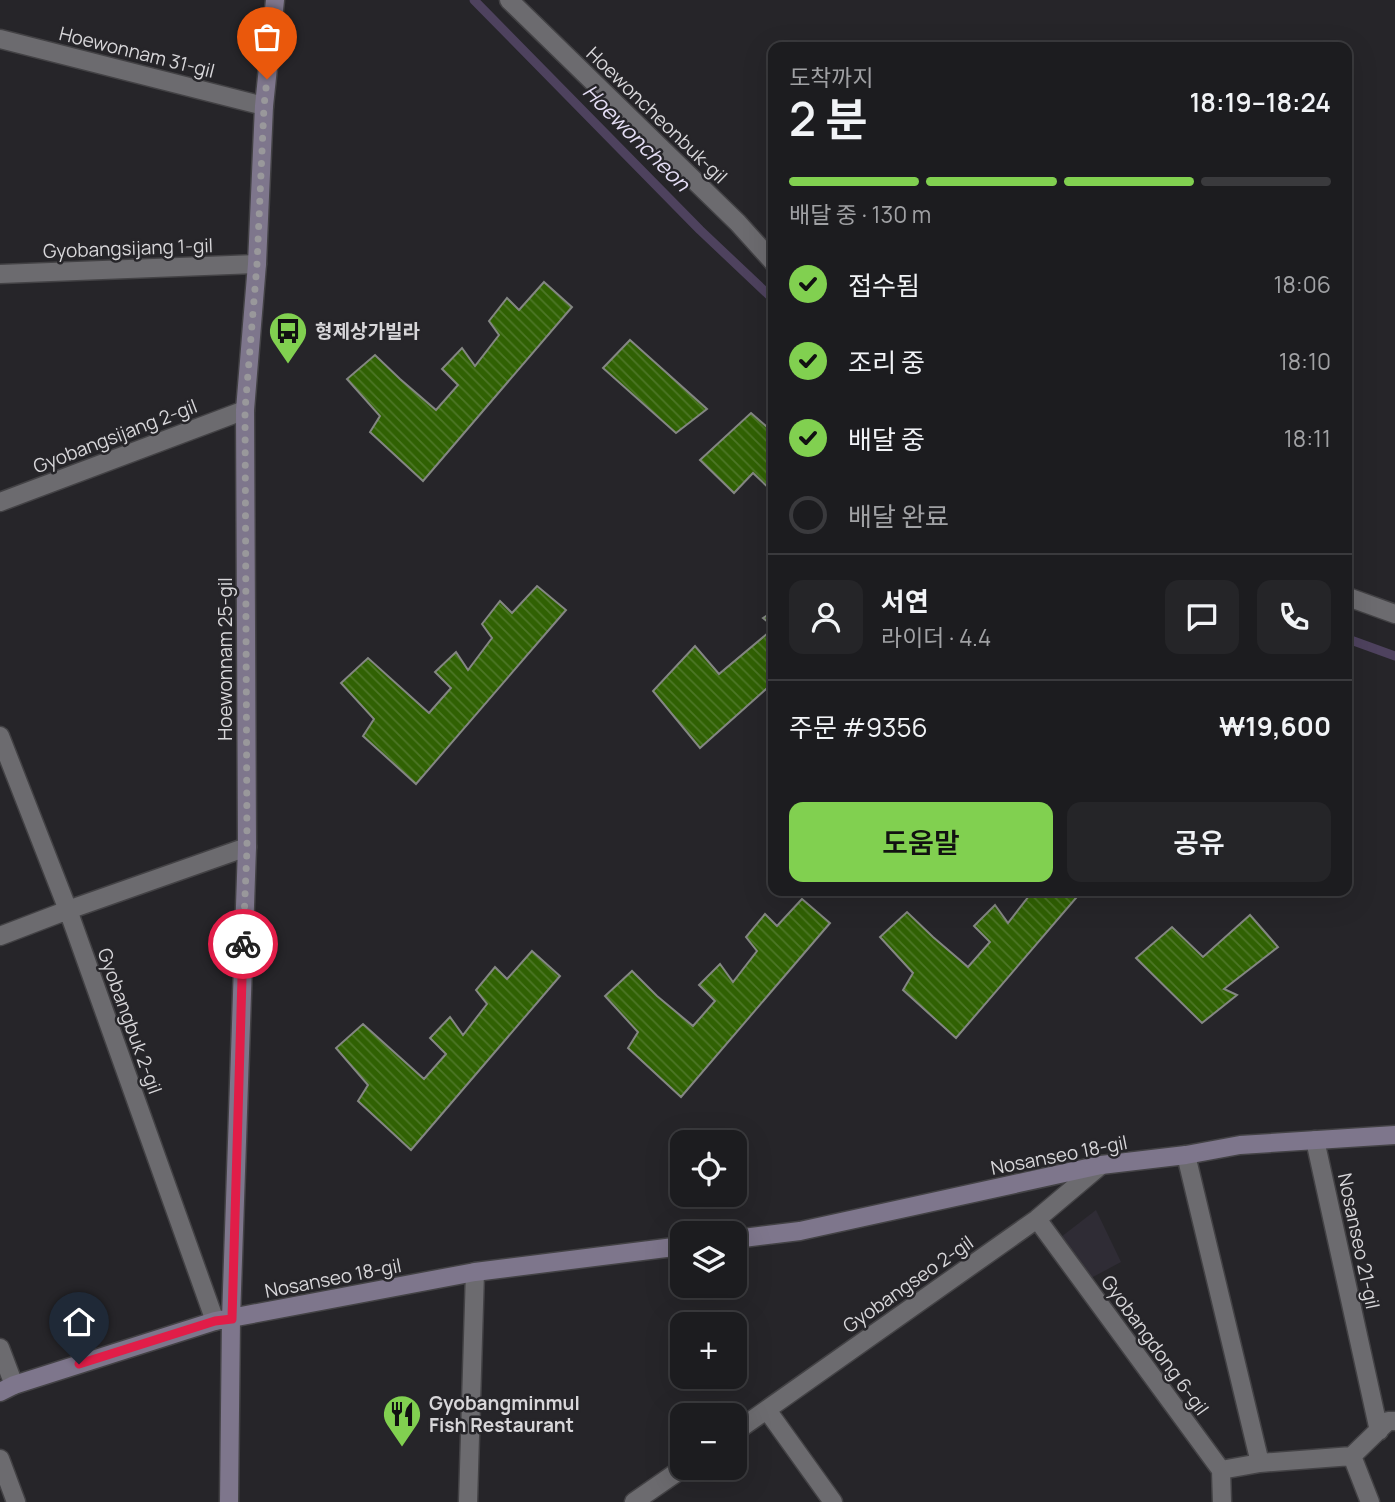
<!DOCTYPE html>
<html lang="ko">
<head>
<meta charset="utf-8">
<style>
	:root { --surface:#1c1c1f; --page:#252528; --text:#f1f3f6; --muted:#a0a1a4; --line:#3a3a3d; --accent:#81d050 }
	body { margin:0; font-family:Manrope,"Noto Sans KR",sans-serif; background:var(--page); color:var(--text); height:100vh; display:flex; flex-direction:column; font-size:26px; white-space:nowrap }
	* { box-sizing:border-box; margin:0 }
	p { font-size:23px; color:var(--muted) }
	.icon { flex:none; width:38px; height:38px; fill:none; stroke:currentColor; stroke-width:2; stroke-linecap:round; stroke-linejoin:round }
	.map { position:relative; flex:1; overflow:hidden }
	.sheet { position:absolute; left:768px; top:42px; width:584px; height:854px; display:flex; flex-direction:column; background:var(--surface); border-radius:14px; box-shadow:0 7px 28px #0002,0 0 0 2px var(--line) }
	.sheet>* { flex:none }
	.buttons { position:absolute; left:670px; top:1130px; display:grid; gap:14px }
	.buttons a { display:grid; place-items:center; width:77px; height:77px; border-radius:14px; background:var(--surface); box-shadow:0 7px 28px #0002,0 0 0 2px var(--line); font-size:35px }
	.pin { position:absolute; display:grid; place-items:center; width:60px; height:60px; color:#fff; margin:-72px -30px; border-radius:50% 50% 50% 0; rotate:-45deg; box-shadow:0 0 7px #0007 }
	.pin .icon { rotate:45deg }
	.courier { position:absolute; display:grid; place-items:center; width:70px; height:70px; margin:-35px; border:5px solid #e11d48; border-radius:50%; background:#fff; color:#222; box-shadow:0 2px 9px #0007 }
	.summary em { font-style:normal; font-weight:600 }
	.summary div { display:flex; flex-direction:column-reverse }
	.summary { display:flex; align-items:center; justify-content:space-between; height:119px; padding:0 21px }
	h1 { font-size:46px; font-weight:600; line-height:52px }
	.bar { display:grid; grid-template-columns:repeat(4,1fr); gap:10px 7px; align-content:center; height:84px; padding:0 21px }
	.bar i { height:9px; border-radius:5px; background:var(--line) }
	.bar .selected { background:var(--accent) }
	.bar p { grid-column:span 4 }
	.line { display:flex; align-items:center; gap:18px; padding:0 21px; border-top:2px solid var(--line) }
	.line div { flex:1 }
	.round { display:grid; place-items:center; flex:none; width:74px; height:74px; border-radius:14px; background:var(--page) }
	ol { padding:0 21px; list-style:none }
	li { display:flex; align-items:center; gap:21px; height:77px }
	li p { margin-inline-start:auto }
	li .icon { padding:7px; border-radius:50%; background:var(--accent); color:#111; stroke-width:4 }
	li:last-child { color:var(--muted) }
	li i { width:38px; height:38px; border:4px solid var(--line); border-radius:50% }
	.button { display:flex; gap:14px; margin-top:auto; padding:14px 21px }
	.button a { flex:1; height:80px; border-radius:14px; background:var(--accent); color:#111; font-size:28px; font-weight:600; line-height:80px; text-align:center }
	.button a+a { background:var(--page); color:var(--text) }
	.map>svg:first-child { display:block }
</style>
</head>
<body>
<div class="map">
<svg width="1395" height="1502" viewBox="0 0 1395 1502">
	<defs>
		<pattern id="building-back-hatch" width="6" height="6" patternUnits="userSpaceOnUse" patternTransform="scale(1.75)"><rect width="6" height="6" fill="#306103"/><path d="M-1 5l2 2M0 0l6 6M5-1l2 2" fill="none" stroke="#4d7727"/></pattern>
	</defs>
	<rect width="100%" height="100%" fill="#262529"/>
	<path fill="#2f2c35" d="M1096,1210L1121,1262L1078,1285L1048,1247Z"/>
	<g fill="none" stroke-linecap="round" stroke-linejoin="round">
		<path stroke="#4e425e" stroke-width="9" d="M474,0L700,230L774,300
			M1348,639L1395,656"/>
	</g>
	<path fill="url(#building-back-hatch)" stroke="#848783" stroke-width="2" d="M544,282L572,307L423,481L370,432L380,416L347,379L375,355L400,379L436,410L458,385L442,369L462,348L475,366L499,335L489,321L507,298L519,310Z
		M630,340L707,409L676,433L603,368Z
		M751,413L774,433V493L753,473L734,493L700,460Z
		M537,586L566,610L416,784L363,736L374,719L341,683L368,658L429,713L451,688L435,672L456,652L468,670L492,638L482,624L500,601L512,613Z
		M774,611V627L763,618Z
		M774,628V682L700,748L653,691L695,646L719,674Z
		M1031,891H1082L956,1038L903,990L913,973L880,937L907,912L933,937L968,967L990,942L974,926L995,905L1008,923L1032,892Z
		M802,899L830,923L681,1097L628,1048L638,1032L605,996L632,971L657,996L693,1026L715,1001L699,985L720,964L733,982L757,951L746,937L765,914L777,926Z
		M1250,915L1278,947L1224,989L1237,995L1202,1023L1136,958L1172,927L1203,957Z
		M532,951L560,976L411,1150L358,1101L368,1085L336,1048L363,1024L424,1079L446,1054L430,1038L450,1017L463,1035L487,1004L476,990L495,967L507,979Z"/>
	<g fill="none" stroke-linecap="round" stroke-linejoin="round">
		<g stroke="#434245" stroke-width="21">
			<path id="street" d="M509,0L738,223L774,263
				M0,39L264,106
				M0,274L257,264
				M0,502L245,410
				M1348,597L1395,614
				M0,736L68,910L215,1321
				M0,936L68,910L247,847
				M1315,1140L1379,1431
				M1186,1155L1260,1463L1221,1470
				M1037,1219L1221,1470L1222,1502
				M0,1348L14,1385
				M767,1410L833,1502
				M735,1432L1037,1219L1101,1165
				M1352,1456L1388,1421H1395
				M1352,1456L1370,1502
				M0,1459L16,1502
				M1260,1463L1352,1456
				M468,1502L475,1272
				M634,1502L683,1468"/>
		</g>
		<g stroke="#434245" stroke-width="21">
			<path id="secondary" d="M735,1239L800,1231L1101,1165L1186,1155L1240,1145L1395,1135
				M0,1392L14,1385L215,1321L475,1272L682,1246
				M229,1502L231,1319L247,847L245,410L257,264L264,106L275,0"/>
		</g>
		<use href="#street" stroke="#6c6b6f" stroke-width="18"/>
		<use href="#secondary" stroke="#7e768c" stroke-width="18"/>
	</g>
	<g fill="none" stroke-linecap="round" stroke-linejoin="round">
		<path stroke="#99989b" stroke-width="7" stroke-dasharray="0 12.6" d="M243,944L247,848L245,410L257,264L264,106L267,79"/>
		<path stroke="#e11d48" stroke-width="9" d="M79,1364L215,1321L232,1319L243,944"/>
	</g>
	<defs>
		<g id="bus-pin" transform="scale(2.0125)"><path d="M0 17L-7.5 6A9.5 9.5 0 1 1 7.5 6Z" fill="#81d050" stroke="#262529"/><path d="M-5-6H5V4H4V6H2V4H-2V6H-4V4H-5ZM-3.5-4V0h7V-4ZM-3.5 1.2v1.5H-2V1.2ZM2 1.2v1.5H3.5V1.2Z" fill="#111"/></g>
		<g id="restaurant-pin" transform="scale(2.0125)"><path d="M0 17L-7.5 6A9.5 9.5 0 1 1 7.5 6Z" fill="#81d050" stroke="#262529"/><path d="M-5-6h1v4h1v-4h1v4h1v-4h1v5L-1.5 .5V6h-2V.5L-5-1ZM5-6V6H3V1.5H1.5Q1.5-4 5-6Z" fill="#111"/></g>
	</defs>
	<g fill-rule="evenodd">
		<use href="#bus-pin" x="288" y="331"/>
		<use href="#restaurant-pin" x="402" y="1414"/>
	</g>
	<g text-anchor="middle" stroke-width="5" stroke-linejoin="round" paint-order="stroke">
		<g font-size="19" fill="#d7d6d9" stroke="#262529">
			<text transform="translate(137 52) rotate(14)" y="7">Hoewonnam 31-gil</text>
			<text transform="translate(657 115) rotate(44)" y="7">Hoewoncheonbuk-gil</text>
			<text transform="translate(128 248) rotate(-2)" y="7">Gyobangsijang 1-gil</text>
			<text transform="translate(115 436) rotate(-21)" y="7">Gyobangsijang 2-gil</text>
			<text transform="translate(225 659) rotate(-90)" y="7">Hoewonnam 25-gil</text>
			<text transform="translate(130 1021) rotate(70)" y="7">Gyobangbuk 2-gil</text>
			<text transform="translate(1059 1155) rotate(-11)" y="7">Nosanseo 18-gil</text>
			<text transform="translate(1359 1241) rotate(78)" y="7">Nosanseo 21-gil</text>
			<text transform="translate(333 1278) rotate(-11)" y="7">Nosanseo 18-gil</text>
			<text transform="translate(908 1284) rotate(-35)" y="7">Gyobangseo 2-gil</text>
			<text transform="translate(1155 1345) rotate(54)" y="7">Gyobangdong 6-gil</text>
		</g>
		<g font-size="19" font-weight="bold" fill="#d7d6d9" stroke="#262529" text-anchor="start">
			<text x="315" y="338">형제상가빌라</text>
			<text x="429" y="1410">Gyobangminmul<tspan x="429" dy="22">Fish Restaurant</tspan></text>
		</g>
		<g font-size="21" font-style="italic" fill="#e5def5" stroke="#262529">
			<text transform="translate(636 138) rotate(45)" y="7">Hoewoncheon</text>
		</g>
	</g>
</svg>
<div class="buttons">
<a><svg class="icon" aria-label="locate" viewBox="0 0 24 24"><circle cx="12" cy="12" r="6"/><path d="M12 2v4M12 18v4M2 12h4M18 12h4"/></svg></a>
<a><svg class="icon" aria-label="layers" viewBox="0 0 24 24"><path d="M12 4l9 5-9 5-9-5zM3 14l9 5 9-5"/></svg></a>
<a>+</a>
<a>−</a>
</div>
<div class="pin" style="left:267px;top:79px;background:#ea580c"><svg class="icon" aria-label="bag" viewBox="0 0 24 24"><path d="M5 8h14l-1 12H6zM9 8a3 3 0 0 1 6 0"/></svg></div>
<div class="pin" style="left:79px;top:1364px;background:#1f2937"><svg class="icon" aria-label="home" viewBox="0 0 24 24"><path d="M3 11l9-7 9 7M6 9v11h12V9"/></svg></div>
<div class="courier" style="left:243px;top:944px"><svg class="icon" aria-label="bike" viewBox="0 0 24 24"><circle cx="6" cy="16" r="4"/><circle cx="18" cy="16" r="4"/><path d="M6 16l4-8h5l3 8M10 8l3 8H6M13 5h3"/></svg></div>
<section class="sheet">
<div class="summary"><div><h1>2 분</h1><p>도착까지</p></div><em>18:19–18:24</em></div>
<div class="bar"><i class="selected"></i><i class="selected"></i><i class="selected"></i><i></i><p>배달 중 · 130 m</p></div>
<ol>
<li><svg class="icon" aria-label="check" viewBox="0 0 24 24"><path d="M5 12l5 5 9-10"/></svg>접수됨<p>18:06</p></li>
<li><svg class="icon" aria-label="check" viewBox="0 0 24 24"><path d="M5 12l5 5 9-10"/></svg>조리 중<p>18:10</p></li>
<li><svg class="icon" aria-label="check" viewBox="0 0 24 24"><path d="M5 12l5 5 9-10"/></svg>배달 중<p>18:11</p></li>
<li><i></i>배달 완료</li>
</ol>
<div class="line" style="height:126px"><a class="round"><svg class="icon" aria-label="person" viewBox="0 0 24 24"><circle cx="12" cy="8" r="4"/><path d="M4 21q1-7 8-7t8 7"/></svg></a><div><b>서연</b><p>라이더 · 4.4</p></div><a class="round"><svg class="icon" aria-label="chat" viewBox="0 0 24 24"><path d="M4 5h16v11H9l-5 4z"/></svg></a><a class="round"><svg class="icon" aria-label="phone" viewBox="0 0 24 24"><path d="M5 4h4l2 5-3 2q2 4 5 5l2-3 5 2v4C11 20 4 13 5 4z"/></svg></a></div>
<div class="line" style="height:91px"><div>주문 #9356</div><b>₩19,600</b></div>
<div class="button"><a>도움말</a><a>공유</a></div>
</section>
</div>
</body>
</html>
